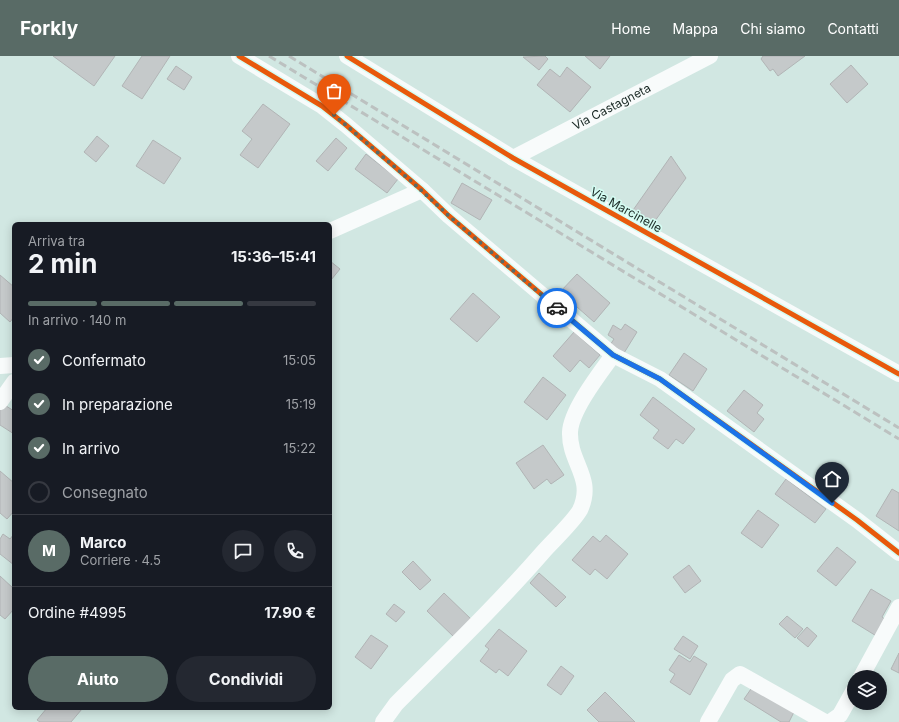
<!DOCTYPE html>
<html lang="it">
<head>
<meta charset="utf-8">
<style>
	:root { --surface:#171b24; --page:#242831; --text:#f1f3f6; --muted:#9ea1a6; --line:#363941; --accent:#596b66 }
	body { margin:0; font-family:Inter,sans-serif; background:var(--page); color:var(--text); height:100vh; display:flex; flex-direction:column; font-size:15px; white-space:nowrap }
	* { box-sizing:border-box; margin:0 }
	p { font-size:13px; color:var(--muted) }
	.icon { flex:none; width:22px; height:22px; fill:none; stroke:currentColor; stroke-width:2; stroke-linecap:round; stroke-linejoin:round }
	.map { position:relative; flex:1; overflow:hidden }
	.details { position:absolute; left:12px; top:166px; width:320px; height:488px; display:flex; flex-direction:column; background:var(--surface); border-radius:6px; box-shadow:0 2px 10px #0003 }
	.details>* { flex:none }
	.fabs { position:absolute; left:847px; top:614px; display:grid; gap:8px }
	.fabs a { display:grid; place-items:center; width:40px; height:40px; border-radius:50%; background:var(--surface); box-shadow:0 2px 10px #0003; font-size:20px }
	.pin { position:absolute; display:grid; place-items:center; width:34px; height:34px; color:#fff; margin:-41px -17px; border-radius:50% 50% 50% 0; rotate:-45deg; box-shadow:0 0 4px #0007 }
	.pin .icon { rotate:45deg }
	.courier { position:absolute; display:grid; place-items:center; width:40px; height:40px; margin:-20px; border:3px solid #1a73e8; border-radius:50%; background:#fff; color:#222; box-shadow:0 1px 5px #0007 }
	.head em { font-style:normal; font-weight:700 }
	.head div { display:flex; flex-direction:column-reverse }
	.head { display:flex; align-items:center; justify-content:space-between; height:68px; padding:0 16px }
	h1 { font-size:26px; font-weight:700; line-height:30px }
	.bar { display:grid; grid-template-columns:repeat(4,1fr); gap:6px 4px; align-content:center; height:48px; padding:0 16px }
	.bar i { height:5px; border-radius:3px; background:var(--line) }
	.bar .active { background:var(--accent) }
	.bar p { grid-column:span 4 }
	.line { display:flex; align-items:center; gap:10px; padding:0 16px; border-top:1px solid var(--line) }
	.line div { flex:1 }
	.round { display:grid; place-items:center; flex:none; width:42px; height:42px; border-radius:21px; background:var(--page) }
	ol { padding:0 16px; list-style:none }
	li { display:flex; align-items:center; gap:12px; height:44px }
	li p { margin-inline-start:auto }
	li .icon { padding:4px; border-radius:50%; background:var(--accent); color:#fff; stroke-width:4 }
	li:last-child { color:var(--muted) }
	li i { width:22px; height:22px; border:2px solid var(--line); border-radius:50% }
	.primary-button { display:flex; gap:8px; margin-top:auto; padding:8px 16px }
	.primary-button a { flex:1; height:46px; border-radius:24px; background:var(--accent); color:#fff; font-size:16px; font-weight:700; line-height:46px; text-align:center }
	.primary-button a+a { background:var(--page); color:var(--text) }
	header { display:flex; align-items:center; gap:24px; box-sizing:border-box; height:56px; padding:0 20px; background:var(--accent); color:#fff }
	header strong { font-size:19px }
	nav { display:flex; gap:22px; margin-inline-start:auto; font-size:14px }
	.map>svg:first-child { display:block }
</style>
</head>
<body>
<header>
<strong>Forkly</strong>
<nav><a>Home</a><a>Mappa</a><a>Chi siamo</a><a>Contatti</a></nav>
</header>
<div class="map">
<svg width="899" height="666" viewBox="0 0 899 666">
	<rect width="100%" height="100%" fill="#d1e7e2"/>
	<path fill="#c5c9ca" stroke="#b1b4b5" d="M53,0H115L94,30Z
		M142,0H170L142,43L122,30Z
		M545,0L548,3L539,14L523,1Z
		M585,0H610L600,13Z
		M763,0H805L778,20L773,13L770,15L761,3Z
		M851,9L868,28L847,47L830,28Z
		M176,10L192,21L184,34L167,23Z
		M567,11L591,31L570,56L537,29L550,13L560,21Z
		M263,48L290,68L258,112L240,99L252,83L242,75Z
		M97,80L109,90L96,106L84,96Z
		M336,82L347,92L328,115L316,105Z
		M153,84L181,102L164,128L136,110Z
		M366,98L398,123L387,137L355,113Z
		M671,100L686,122L652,169L631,157Z
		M462,127L492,144L480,164L451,147Z
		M330,205L340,213L331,224L330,223Z
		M577,218L610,247L594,266L560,236Z
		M0,219L14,231V261L10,266L0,257Z
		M473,237L500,261L477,286L450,263Z
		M625,268L637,276L624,297L610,289L614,283L608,279L613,269L621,274Z
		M574,276L600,299L589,312L580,304L570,316L553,300Z
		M684,297L707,313L693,335L669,319Z
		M543,321L566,339L547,364L524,346Z
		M744,334L763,349L757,357L764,363L754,376L727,355Z
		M653,341L695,373L683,388L676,383L668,393L653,382L659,374L640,359Z
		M3,348L14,355V378L0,369V352Z
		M543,389L564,419L551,428L547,423L534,433L516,407Z
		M0,415L14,427V455L7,463L0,457Z
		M786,423L826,453L815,467L775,438Z
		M892,433L899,437V475L876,460Z
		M758,454L779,469L762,492L741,477Z
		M3,478L10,483L14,478V509L0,498V483Z
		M606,479L628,498L607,523L595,513L590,519L572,504L593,480L600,486Z
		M837,491L856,506L836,530L817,515Z
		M413,505L431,524L420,534L402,516Z
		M689,509L701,525L685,537L673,521Z
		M539,517L566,541L556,551L530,527Z
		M0,520L14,533V553L5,563L0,559Z
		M871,533L891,545L882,561L887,565L878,581L852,565Z
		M444,537L472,564L455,582L427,555Z
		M394,548L405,556L396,566L386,558Z
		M787,560L803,573L795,582L779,568Z
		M807,571L817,580L808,591L797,582Z
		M499,573L527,595L508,620L499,613L496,617L480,605L489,593L485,590Z
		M371,579L388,590L371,613L355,601Z
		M683,580L698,590L690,603L674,593Z
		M899,597V617L891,613Z
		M679,599L690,606L694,600L707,608L690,639L670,626L675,618L669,614Z
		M561,610L574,620L561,639L547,629Z
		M753,630L794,656L789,666H781L744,643Z
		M605,636L635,666H599L587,654Z
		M47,652H81L82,653L71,666H40L37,664Z"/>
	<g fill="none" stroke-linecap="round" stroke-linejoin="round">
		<g stroke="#f8fbfb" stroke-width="16">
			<path d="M239,0L322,50L346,69L422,134L449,160L613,299L660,323L857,464L899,497"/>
			<path d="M347,0L513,102L899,318"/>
			<path id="s1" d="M513,102L710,0"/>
			<path d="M330,175L422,134"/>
			<path d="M0,310L14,309"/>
			<path d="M0,346L14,326"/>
			<path d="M861,621L899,551"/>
			<path d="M383,666L396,648C446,598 497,549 544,495C553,485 574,465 580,454C595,422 569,407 570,376C571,354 600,317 613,299"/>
			<path d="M708,666L732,624L740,618L825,666"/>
			<path d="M830,666L840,659L854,634"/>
		</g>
		<path stroke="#bcc1c0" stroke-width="3" stroke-dasharray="8 4" stroke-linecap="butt" d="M269,0L899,383
			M289,0L899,372"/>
		<g stroke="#d5fdf3" stroke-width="8">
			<path id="cycleway" d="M239,0L322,50L346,69L422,134L449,160L613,299L660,323L857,464L899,497
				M347,0L513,102L899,318"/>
		</g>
		<use href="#cycleway" stroke="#e8590c" stroke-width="5"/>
	</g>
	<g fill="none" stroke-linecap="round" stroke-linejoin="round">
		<path stroke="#596b66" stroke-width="4" stroke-dasharray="0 7.2" d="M334,59L411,125L449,160L557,252"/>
		<path stroke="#1a73e8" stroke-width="5" d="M557,252L613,299L660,323L832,447"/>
	</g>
	<g text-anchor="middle" stroke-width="3" stroke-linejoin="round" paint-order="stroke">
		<g font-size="12" fill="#192824" stroke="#d5fdf3">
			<text dy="4" stroke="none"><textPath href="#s1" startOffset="111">Via Castagneta</textPath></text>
			<text transform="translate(626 154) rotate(29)" y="4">Via Marcinelle</text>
		</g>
	</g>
</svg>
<div class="fabs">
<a><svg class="icon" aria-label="layers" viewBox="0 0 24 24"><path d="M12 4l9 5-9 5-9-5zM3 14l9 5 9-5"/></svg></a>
</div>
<div class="pin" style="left:334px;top:59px;background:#ea580c"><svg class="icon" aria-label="bag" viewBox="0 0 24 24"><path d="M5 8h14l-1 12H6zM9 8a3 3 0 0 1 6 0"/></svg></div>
<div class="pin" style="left:832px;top:447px;background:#1f2937"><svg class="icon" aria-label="home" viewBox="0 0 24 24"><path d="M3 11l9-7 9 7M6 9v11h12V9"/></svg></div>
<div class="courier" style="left:557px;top:252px"><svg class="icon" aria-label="car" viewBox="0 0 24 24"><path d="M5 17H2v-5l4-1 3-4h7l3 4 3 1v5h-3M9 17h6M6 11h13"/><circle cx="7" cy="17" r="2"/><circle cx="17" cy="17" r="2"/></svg></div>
<section class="details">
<div class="head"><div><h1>2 min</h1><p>Arriva tra</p></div><em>15:36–15:41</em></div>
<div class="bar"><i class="active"></i><i class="active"></i><i class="active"></i><i></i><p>In arrivo · 140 m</p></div>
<ol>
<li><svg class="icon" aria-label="check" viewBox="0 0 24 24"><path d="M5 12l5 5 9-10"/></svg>Confermato<p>15:05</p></li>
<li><svg class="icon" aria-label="check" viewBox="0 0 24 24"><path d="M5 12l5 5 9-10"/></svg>In preparazione<p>15:19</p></li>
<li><svg class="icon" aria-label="check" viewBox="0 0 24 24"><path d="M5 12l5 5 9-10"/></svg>In arrivo<p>15:22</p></li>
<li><i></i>Consegnato</li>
</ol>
<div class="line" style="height:72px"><b class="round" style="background:var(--accent);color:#fff">M</b><div><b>Marco</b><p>Corriere · 4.5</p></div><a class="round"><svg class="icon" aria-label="chat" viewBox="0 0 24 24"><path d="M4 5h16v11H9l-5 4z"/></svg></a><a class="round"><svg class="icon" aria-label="phone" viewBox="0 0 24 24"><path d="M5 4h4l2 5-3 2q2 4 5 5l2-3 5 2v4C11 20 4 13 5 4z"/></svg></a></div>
<div class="line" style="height:52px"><div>Ordine #4995</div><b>17.90 €</b></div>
<div class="primary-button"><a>Aiuto</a><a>Condividi</a></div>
</section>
</div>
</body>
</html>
